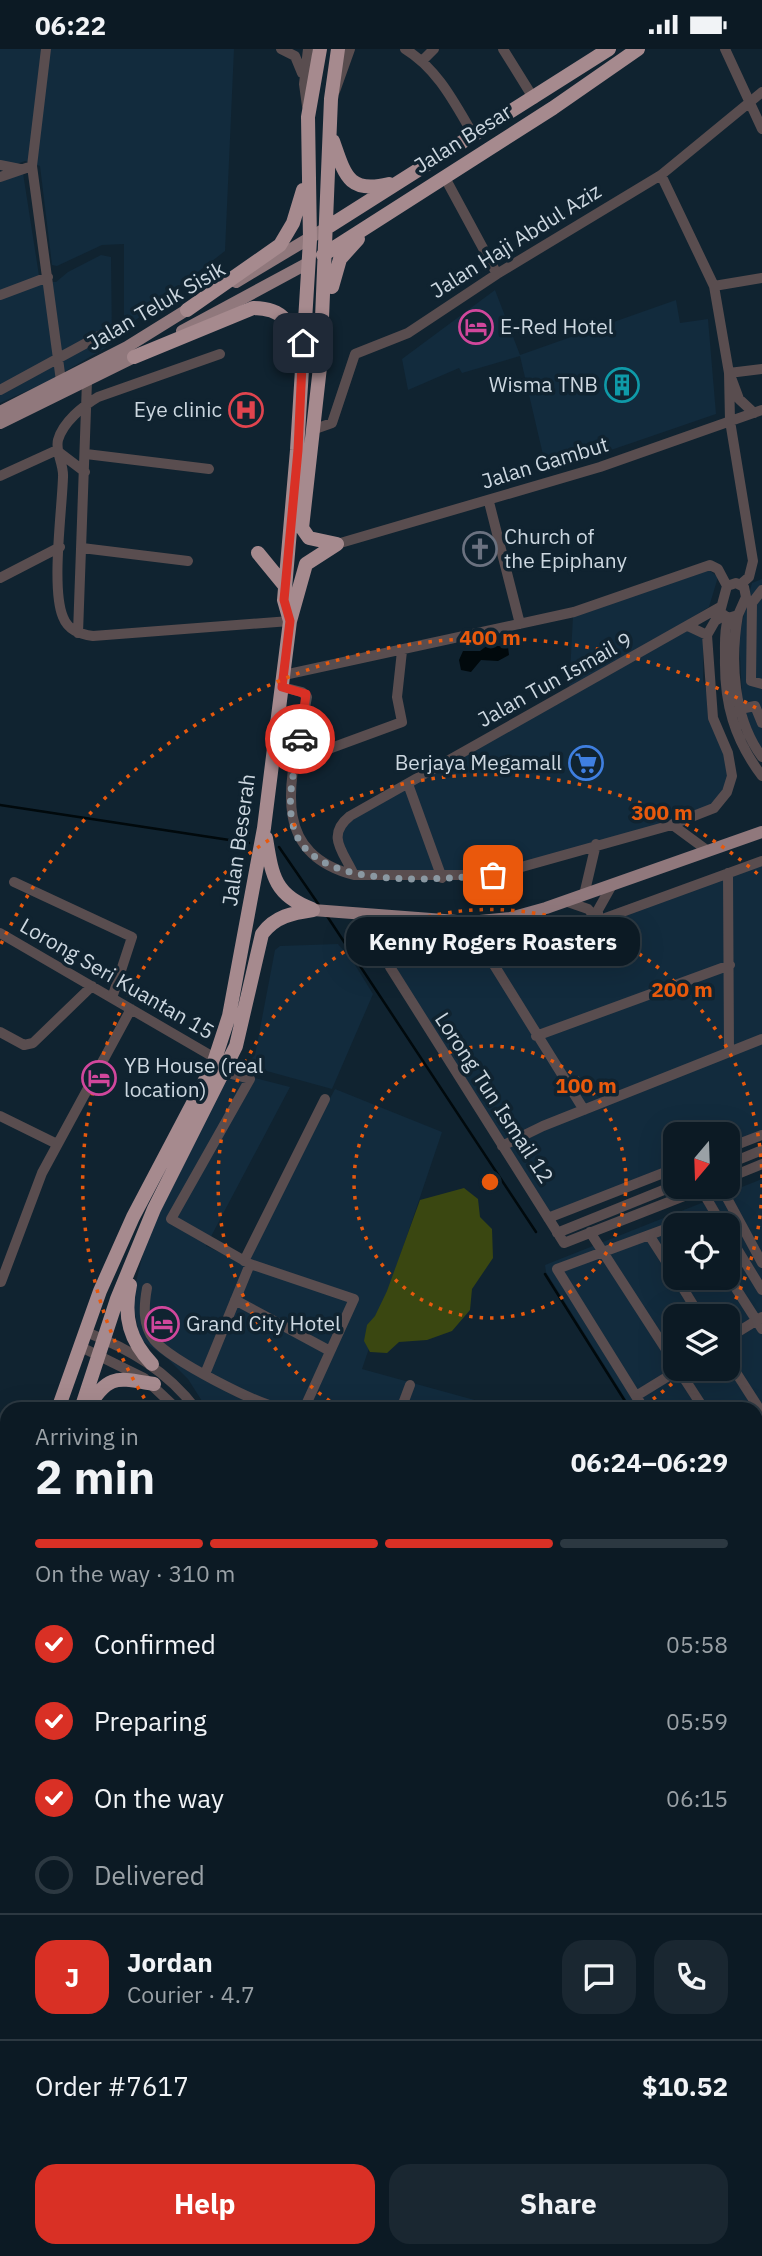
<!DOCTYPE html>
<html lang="en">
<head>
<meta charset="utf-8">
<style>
	:root { --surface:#0c1a24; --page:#1a2731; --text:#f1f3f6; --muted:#9aa1a6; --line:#2c3841; --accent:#d93025 }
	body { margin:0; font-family:"IBM Plex Sans",sans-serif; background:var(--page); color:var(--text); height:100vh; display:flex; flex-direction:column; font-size:26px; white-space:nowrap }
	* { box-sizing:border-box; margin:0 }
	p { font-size:23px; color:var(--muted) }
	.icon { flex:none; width:38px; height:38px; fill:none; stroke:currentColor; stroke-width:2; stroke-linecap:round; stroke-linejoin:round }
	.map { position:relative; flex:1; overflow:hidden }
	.side { position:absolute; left:0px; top:1353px; width:763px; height:856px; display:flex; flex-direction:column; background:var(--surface); border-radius:21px 21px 0 0; box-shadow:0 7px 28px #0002,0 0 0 2px var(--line) }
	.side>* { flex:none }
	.needle { width:46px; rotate:199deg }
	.fabs { position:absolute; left:663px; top:1073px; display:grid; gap:14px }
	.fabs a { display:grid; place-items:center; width:77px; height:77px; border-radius:14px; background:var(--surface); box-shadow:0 7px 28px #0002,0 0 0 2px var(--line); font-size:35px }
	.pin { position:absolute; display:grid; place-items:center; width:60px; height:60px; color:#fff; margin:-30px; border-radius:14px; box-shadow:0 4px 10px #0006 }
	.courier { position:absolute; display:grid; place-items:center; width:70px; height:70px; margin:-35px; border:5px solid #d93025; border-radius:50%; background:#fff; color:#222; box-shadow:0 2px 9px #0007 }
	.bubble { position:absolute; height:49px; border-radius:21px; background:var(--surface); box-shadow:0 7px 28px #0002,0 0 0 2px var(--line); font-size:23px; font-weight:700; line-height:49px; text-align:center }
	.summary em { font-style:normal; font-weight:700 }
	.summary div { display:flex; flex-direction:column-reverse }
	.summary { display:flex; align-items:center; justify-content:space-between; height:119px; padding:0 35px }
	h1 { font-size:46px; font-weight:700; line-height:52px }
	.bar { display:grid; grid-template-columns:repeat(4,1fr); gap:10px 7px; align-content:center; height:84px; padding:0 35px }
	.bar i { height:9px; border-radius:5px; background:var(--line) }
	.bar .on { background:var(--accent) }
	.bar p { grid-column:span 4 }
	.line { display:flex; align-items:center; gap:18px; padding:0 35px; border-top:2px solid var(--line) }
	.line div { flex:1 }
	.round { display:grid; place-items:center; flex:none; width:74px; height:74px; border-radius:21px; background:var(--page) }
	ol { padding:0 35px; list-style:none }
	li { display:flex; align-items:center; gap:21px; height:77px }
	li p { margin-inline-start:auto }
	li .icon { padding:7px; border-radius:50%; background:var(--accent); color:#fff; stroke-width:4 }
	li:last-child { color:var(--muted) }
	li i { width:38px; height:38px; border:4px solid var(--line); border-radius:50% }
	.cta { display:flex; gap:14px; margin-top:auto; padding:14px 35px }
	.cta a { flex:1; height:80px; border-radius:21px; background:var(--accent); color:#fff; font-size:28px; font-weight:700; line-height:80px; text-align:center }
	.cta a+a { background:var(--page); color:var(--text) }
	.status { display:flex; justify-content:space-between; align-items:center; height:49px; padding:0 35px; background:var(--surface); direction:ltr }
	.status svg { height:19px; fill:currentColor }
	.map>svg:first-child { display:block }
</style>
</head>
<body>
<div class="status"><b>06:22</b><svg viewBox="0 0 49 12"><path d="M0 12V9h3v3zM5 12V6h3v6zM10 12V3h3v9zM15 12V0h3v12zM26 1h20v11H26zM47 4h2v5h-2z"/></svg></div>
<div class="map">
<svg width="762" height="2207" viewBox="0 0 762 2207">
	<rect width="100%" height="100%" fill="#102330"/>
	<path fill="#122b3d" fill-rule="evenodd" d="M0,0H234L225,202L124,280V195L102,196L57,217L52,216L40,117L25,112L0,121Z
		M23,124L40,233H56L68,223L101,206L111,208L112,295L47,333L0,354V133Z
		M495,241L520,306L676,251L680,274L708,270L716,365L547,423L520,307L462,324L459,319L408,341L402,310Z
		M709,521L718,528L709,558L688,571L703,590V631L731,727L713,759L492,825L364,824L354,820L337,778L569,644L573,567Z
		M762,530V704L749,676L742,648L739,586L752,534Z
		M762,810V1084L728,1097V1085H676L675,1117L547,1166L391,922L397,903L461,898L486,904Z
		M338,895L352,911L373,945L332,1040L245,1016L255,1006L275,901L280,897Z
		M227,1022L290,1038L206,1197L244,1214L335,1040L442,1083L362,1320L507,1360H207L188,1330L168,1310L140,1290L132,1249L154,1161Z
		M762,1130V1551L756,1539V1360H632L546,1223L545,1216ZM676,1176H728V1228H676ZM676,1267H728V1320H676Z"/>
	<path fill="#3a4711" d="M464,1139L478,1150L480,1168L492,1180L493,1209L472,1240L470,1261L452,1282L427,1291L399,1293L387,1304L370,1303L364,1292L367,1276L375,1267L387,1242L420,1151Z"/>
	<path fill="#01090c" d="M488,596L508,598L509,606L498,612L481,611L471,623L461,621L459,611L463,602H480Z"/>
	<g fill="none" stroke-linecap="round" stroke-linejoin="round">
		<path stroke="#01090c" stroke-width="2.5" d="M0,756L249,794
			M279,798L319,856
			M327,867L536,1183
			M545,1225L630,1360
			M679,2207L680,2202"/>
		<path stroke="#594d4f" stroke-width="10" d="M46,0L32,117L61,332
			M281,0L295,7L302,24
			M405,0C438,20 455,55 474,87
			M503,0L534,50
			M725,0L762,80
			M423,11L434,0
			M335,42L350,0
			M307,57L304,35L308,0
			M0,116L20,120
			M661,126L714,237L729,324L730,372L753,512L749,528L741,535
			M444,127L497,225
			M0,128L32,117
			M714,237L762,229
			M0,246L48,228
			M220,305L98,348C83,357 63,373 58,391C55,403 64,415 63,428C62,461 51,540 63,568C68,581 79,585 93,587L290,572
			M729,324L762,320
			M732,331L739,350L754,364
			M0,341L101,286
			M315,380L332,374L355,305L408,284L497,225L661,126L762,43
			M60,404L85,423
			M86,405L209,420
			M0,427L57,401
			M489,453L520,575
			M337,495L600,418L762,361
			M82,499L188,512
			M0,529L60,498
			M736,534L744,538L746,548L738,566L728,569L720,563L727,537Z
			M762,541L752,554L751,632L762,635
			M738,566C730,612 733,669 762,708
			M728,569C724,582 725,595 725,608C724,654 734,690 762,727
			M690,578L707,586L713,669L728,704L732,727L727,743L714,759L668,777L493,826H354C344,803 325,787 350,767L720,558
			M78,584L87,332
			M707,586L715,572L723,567
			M284,626L574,563L710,516L718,520L727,537
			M282,638L302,643L307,648C295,717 261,802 354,826
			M740,660L755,657L762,674
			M273,704L298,697
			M296,712L402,673L397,648L402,602
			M408,735L442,829
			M668,777H674L708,802
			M728,824L729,1003
			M14,833L132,888L112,949
			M584,846L596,795
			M565,852L588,860L598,871
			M598,872V861L612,836
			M0,884L215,1009
			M486,903L584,1061
			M0,983L24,996L33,994L92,937
			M536,987L730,916
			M224,1023L250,1030L171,1170L250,1215L354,1250L304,1360
			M0,1067L57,1095
			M502,1097L543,1077L762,990
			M728,1099L762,1086
			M728,1115L762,1101
			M728,1129L762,1115
			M700,1138L722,1176
			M707,1138L564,1194L390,918L398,905L486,903L548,890L762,812
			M721,1138L762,1214
			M548,1169L676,1119
			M590,1183L676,1316
			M557,1184L676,1136
			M728,1185L762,1241
			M649,1186L676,1228
			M244,1212L325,1050
			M728,1227L762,1280
			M676,1228L700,1267
			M1,1233L42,1124L131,960
			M147,1239C144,1256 142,1276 154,1291C172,1312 256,1355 283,1360
			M235,1251L330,1302
			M86,1283C130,1300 167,1322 196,1360
			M728,1289L762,1268
			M81,1298L144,1329L177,1360
			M728,1311L762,1364
			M678,1320L704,1360
			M205,1325L250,1215
			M636,1347L680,1320
			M401,1360L410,1336
			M644,1360L557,1220L679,1175L693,1176
			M756,1419L762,1415
			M756,1635L762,1636
			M756,1729L762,1692
			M756,1776L762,1777
			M756,1811L762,1833
			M756,1882L762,1859
			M756,1905L762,1906
			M756,1914L762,1915
			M756,1968L762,1943
			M756,2028L762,2029
			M756,2166L762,2167
			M62,2202L63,2207
			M262,2202L264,2207
			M390,2202L391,2207
			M8,2207V2202
			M289,2207L291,2202
			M473,2207L474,2202"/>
		<path stroke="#90787c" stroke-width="12" d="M236,233L328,178
			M182,282L308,214
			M0,363L127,298L193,257
			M0,374L142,304
			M313,861L470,873L510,869L546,859L762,783"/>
		<path stroke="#a68a8e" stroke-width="14" d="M333,92C345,126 348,145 389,135
			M328,178L609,0
			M323,206L553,59L638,0
			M332,238L340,210L358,190
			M187,261L280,196L293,174L303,141
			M134,308L253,259C283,259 293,274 295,302
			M337,495L309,489L302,479L320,318L331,50L338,0
			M258,504L285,537
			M290,572L306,515L337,495
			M266,789C272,826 274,846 312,860
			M130,1236C123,1268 130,1292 152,1315
			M58,1360L100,1242L133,1168L213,1016L229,967L264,779L290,572L284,551L297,401L310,191L308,68L320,0
			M81,1360L117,1250L154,1160L236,997L262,885C275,867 293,864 313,861
			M87,1360C109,1324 117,1329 154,1335
			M0,1498L7,1481
			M0,1566L7,1547"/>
	</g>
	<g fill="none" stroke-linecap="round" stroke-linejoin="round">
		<path stroke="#8a98a2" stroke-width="7" stroke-dasharray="0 12.6" d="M300,690C295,718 286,749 293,776C309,844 440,830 493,826"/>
		<path stroke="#d93025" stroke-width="9" d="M300,690L306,645L282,638L290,572L284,551L298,401L303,294"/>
	</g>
	<g fill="none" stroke="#e8590c" stroke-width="3.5" stroke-dasharray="3.5 7">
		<circle cx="490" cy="1133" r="136"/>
		<path d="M762 1135A272 272 0 0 1 727 1267M687 1320A272 272 0 0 1 642 1358M338 1358A272 272 0 1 1 762 1131"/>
		<path d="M150 1358A408 408 0 0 1 760 827"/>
		<path d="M1 895A544 544 0 0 1 758 660"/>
	</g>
	<defs>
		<g id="hotel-ring" transform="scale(1.75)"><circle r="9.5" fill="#102330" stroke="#d1479c" stroke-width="1.5"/><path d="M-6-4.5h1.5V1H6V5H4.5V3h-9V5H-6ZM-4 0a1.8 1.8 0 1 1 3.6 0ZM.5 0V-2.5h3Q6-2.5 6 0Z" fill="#d1479c"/></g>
		<g id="building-ring" transform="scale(1.75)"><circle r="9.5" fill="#102330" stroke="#0f9aa8" stroke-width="1.5"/><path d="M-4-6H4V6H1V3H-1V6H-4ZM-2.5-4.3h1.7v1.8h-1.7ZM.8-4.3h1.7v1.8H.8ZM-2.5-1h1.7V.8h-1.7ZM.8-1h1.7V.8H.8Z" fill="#0f9aa8"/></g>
		<g id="hospital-ring" transform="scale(1.75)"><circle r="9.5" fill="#102330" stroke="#e0444e" stroke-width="1.5"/><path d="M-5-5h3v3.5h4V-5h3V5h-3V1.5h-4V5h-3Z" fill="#e0444e"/></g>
		<g id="church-ring" transform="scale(1.75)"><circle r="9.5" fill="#102330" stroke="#6b7280" stroke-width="1.5"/><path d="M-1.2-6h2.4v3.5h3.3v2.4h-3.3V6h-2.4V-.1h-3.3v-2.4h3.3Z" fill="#6b7280"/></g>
		<g id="supermarket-ring" transform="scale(1.75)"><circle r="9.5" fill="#102330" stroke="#3f7fe0" stroke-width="1.5"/><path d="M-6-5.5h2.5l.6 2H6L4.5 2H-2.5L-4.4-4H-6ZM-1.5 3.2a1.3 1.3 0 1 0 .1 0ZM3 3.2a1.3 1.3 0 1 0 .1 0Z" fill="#3f7fe0"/></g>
	</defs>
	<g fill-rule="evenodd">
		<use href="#hotel-ring" x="476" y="278"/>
		<use href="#building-ring" x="622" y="336"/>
		<use href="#hospital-ring" x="246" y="361"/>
		<use href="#church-ring" x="480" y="500"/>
		<use href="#supermarket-ring" x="586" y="714"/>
		<use href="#hotel-ring" x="99" y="1029"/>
		<use href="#hotel-ring" x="162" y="1275"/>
	</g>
	<g text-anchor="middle" stroke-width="7" stroke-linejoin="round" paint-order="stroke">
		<g font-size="21" fill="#ccd7e0" stroke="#102330">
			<text transform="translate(463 90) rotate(-32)" y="7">Jalan Besar</text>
			<text transform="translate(516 192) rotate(-32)" y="7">Jalan Haji Abdul Aziz</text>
			<text transform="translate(156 257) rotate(-30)" y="7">Jalan Teluk Sisik</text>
			<text transform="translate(545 414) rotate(-17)" y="7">Jalan Gambut</text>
			<text transform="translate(555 631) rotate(-29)" y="7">Jalan Tun Ismail 9</text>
			<text transform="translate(239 791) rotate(-82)" y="7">Jalan Beserah</text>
			<text transform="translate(117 930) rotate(30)" y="7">Lorong Seri Kuantan 15</text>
			<text transform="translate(494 1049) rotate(57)" y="7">Lorong Tun Ismail 12</text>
		</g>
		<g font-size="21" fill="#ccd7e0" stroke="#102330" text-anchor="start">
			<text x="500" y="285">E-Red Hotel</text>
			<text x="598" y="343" text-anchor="end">Wisma TNB</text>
			<text x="222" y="368" text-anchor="end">Eye clinic</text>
			<text x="504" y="495">Church of<tspan x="504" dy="24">the Epiphany</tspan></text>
			<text x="562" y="721" text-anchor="end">Berjaya Megamall</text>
			<text x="124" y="1024">YB House (real<tspan x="124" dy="24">location)</tspan></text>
			<text x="186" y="1282">Grand City Hotel</text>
		</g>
	</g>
	<circle cx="490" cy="1133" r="10" fill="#e8590c" stroke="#102330" stroke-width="3.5"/>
	<g font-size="21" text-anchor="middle" font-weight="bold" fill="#e8590c" stroke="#102330" stroke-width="7" stroke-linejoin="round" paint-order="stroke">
		<text x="490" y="596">400 m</text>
		<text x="662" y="771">300 m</text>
		<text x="682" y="948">200 m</text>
		<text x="586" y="1044">100 m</text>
	</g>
</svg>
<div class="fabs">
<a><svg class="needle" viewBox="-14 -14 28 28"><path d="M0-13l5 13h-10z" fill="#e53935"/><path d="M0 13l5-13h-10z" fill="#9aa1a6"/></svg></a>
<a><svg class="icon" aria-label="locate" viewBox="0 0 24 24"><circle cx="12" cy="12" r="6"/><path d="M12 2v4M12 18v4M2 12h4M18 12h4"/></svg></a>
<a><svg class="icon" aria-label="layers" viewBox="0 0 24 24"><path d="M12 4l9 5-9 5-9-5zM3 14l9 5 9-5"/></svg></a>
</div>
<div class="pin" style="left:493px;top:826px;background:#ea580c"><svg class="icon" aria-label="bag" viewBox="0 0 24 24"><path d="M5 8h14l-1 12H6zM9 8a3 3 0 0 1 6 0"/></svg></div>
<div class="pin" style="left:303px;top:294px;background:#1f2937"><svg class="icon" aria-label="home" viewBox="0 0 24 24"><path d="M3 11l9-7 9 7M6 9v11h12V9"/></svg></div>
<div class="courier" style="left:300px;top:690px"><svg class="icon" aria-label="car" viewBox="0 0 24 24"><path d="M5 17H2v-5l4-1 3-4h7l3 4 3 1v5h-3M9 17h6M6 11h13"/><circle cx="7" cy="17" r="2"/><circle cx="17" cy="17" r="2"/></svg></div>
<div class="bubble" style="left:346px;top:868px;width:294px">Kenny Rogers Roasters</div>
<section class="side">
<div class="summary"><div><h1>2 min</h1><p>Arriving in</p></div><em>06:24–06:29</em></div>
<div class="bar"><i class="on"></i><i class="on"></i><i class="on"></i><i></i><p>On the way · 310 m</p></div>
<ol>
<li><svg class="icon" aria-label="check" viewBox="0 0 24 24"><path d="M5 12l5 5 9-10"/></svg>Confirmed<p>05:58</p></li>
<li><svg class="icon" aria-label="check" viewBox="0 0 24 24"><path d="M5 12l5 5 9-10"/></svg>Preparing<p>05:59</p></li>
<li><svg class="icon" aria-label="check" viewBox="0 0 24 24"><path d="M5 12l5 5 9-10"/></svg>On the way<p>06:15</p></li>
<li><i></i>Delivered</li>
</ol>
<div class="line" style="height:126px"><b class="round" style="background:var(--accent);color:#fff">J</b><div><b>Jordan</b><p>Courier · 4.7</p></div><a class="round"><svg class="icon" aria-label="chat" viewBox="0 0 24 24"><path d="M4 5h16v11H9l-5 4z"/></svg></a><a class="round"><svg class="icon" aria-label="phone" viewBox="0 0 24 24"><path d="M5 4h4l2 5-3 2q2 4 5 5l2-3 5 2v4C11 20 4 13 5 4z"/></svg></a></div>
<div class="line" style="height:91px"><div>Order #7617</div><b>$10.52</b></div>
<div class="cta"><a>Help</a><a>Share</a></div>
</section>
</div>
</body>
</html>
